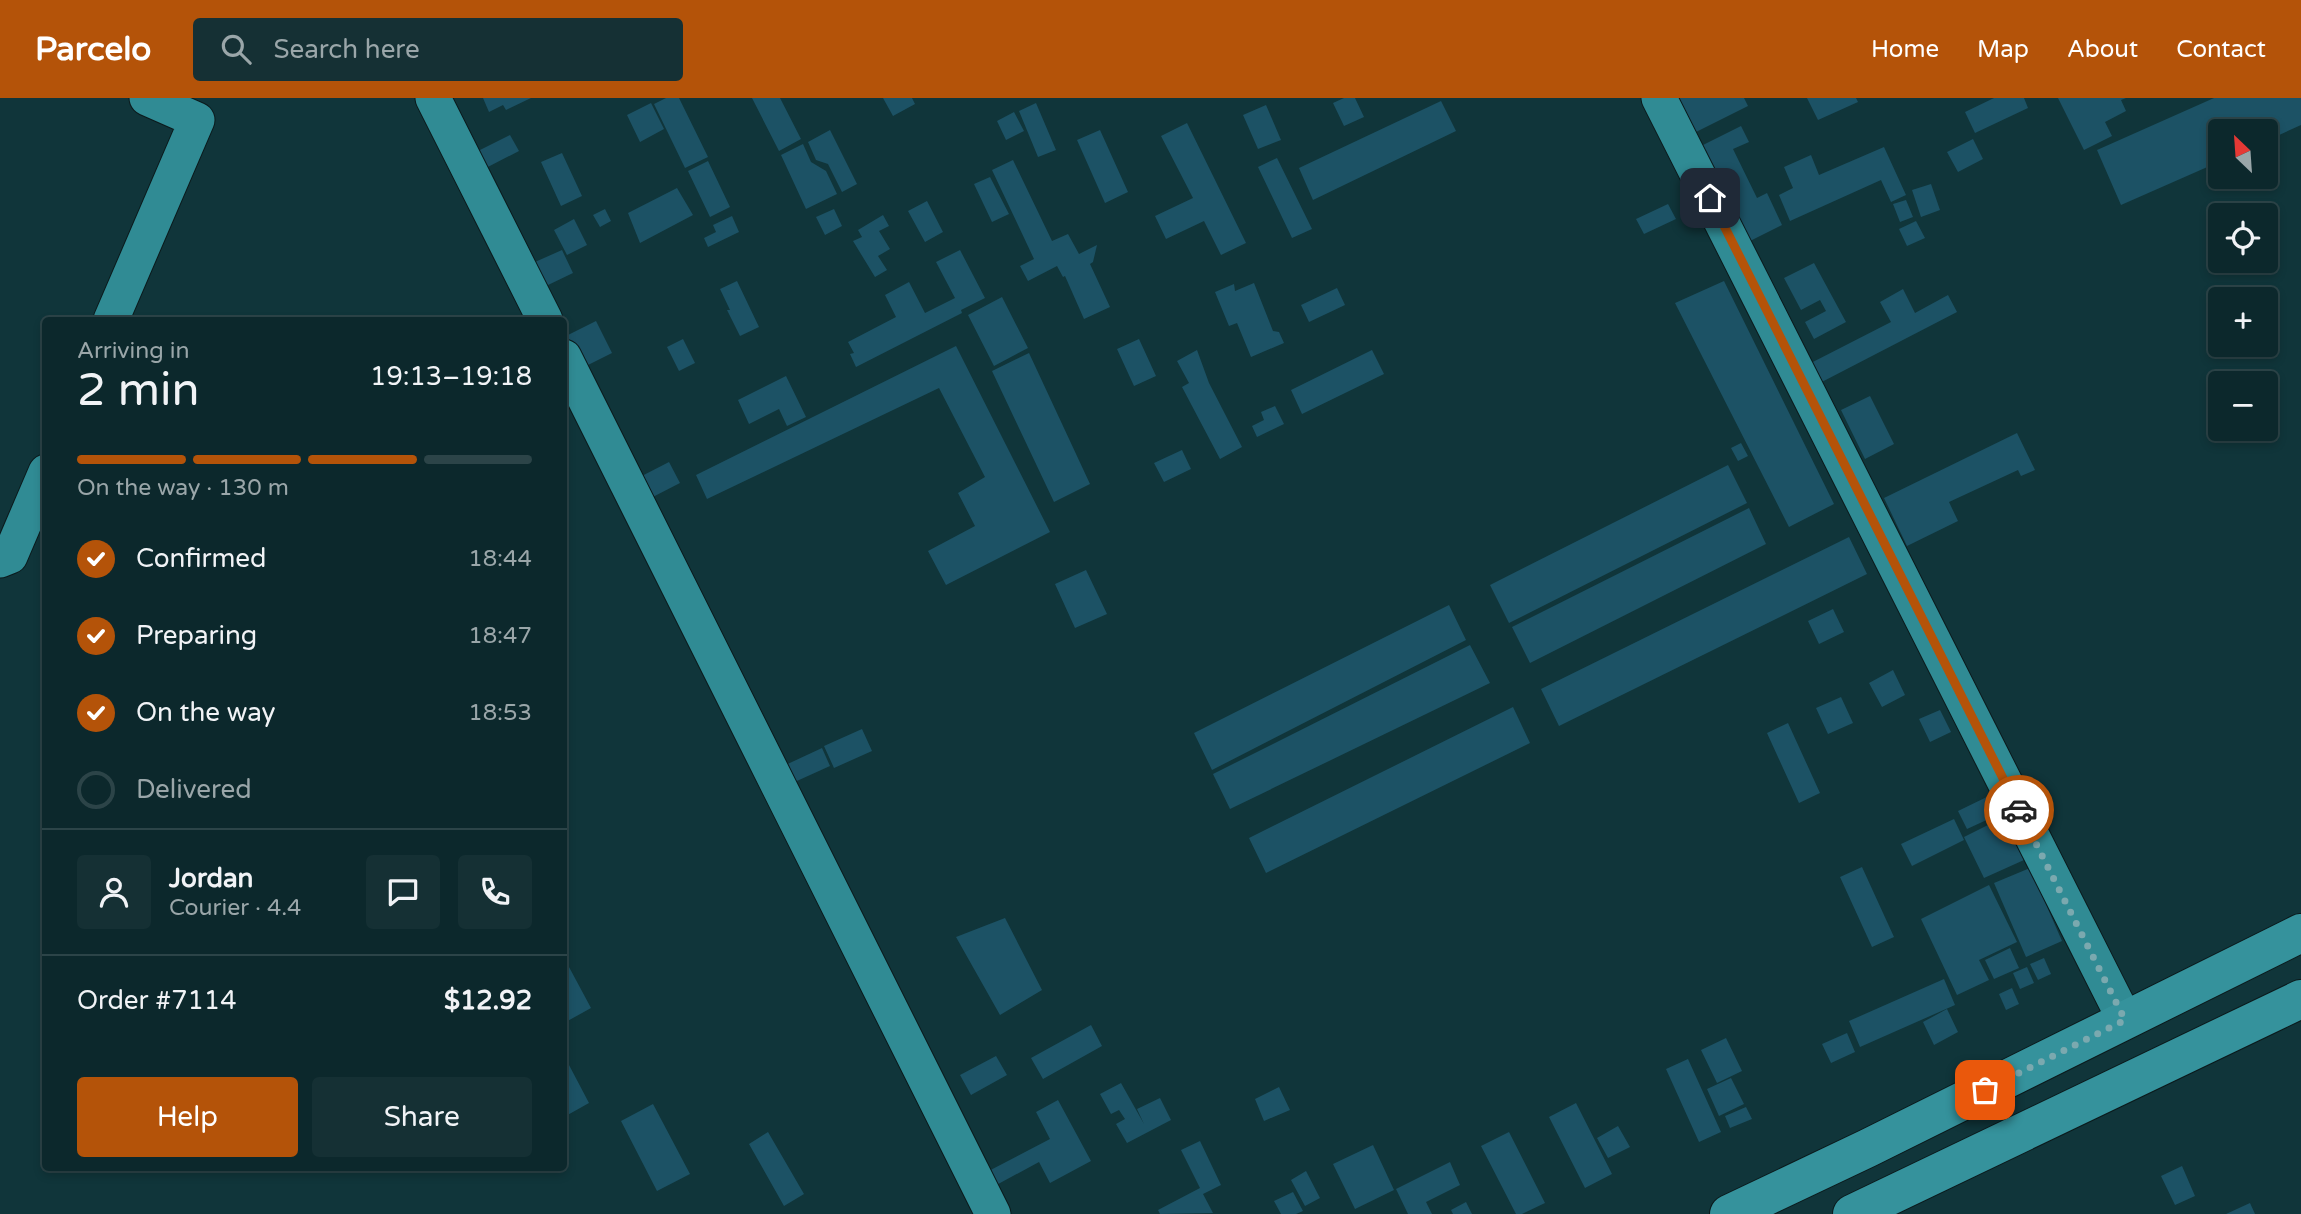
<!DOCTYPE html>
<html lang="en">
<head>
<meta charset="utf-8">
<style>
	:root { --surface:#0c282c; --page:#153034; --text:#f1f3f6; --muted:#9aa6a9; --line:#2c4448; --accent:#b45309 }
	body { margin:0; font-family:"Varela Round",sans-serif; background:var(--page); color:var(--text); height:100vh; display:flex; flex-direction:column; font-size:26px; white-space:nowrap }
	* { box-sizing:border-box; margin:0 }
	p { font-size:23px; color:var(--muted) }
	.icon { flex:none; width:38px; height:38px; fill:none; stroke:currentColor; stroke-width:2; stroke-linecap:round; stroke-linejoin:round }
	.map { position:relative; flex:1; overflow:hidden }
	.sheet { position:absolute; left:42px; top:219px; width:525px; height:854px; display:flex; flex-direction:column; background:var(--surface); border-radius:7px; box-shadow:0 4px 10px #0003,0 0 0 2px var(--line) }
	.sheet>* { flex:none }
	.needle { width:46px; rotate:335deg }
	.controls { position:absolute; left:2208px; top:21px; display:grid; gap:14px }
	.controls a { display:grid; place-items:center; width:70px; height:70px; border-radius:7px; background:var(--surface); box-shadow:0 4px 10px #0003,0 0 0 2px var(--line); font-size:35px }
	.pin { position:absolute; display:grid; place-items:center; width:60px; height:60px; color:#fff; margin:-30px; border-radius:14px; box-shadow:0 4px 10px #0006 }
	.courier { position:absolute; display:grid; place-items:center; width:70px; height:70px; margin:-35px; border:5px solid #b45309; border-radius:50%; background:#fff; color:#222; box-shadow:0 2px 9px #0007 }
	.summary em { font-style:normal; font-weight:600 }
	.summary div { display:flex; flex-direction:column-reverse }
	.summary { display:flex; align-items:center; justify-content:space-between; height:119px; padding:0 35px }
	h1 { font-size:46px; font-weight:600; line-height:52px }
	.bar { display:grid; grid-template-columns:repeat(4,1fr); gap:10px 7px; align-content:center; height:84px; padding:0 35px }
	.bar i { height:9px; border-radius:5px; background:var(--line) }
	.bar .current { background:var(--accent) }
	.bar p { grid-column:span 4 }
	.line { display:flex; align-items:center; gap:18px; padding:0 35px; border-top:2px solid var(--line) }
	.line div { flex:1 }
	.round { display:grid; place-items:center; flex:none; width:74px; height:74px; border-radius:7px; background:var(--page) }
	ol { padding:0 35px; list-style:none }
	li { display:flex; align-items:center; gap:21px; height:77px }
	li p { margin-inline-start:auto }
	li .icon { padding:7px; border-radius:50%; background:var(--accent); color:#fff; stroke-width:4 }
	li:last-child { color:var(--muted) }
	li i { width:38px; height:38px; border:4px solid var(--line); border-radius:50% }
	.button { display:flex; gap:14px; margin-top:auto; padding:14px 35px }
	.button a { flex:1; height:80px; border-radius:7px; background:var(--accent); color:#fff; font-size:28px; font-weight:600; line-height:80px; text-align:center }
	.button a+a { background:var(--page); color:var(--text) }
	header { display:flex; align-items:center; gap:42px; box-sizing:border-box; height:98px; padding:0 35px; background:var(--accent); color:#fff }
	header strong { font-size:33px }
	nav { display:flex; gap:38px; margin-inline-start:auto; font-size:24px }
	.search { width:490px; height:63px; background:var(--page); display:flex; align-items:center; gap:18px; box-sizing:border-box; padding:0 24px; border-radius:7px; color:var(--muted); font-size:26px }
	.map>svg:first-child { display:block }
</style>
</head>
<body>
<header>
<strong>Parcelo</strong>
<div class="search"><svg class="icon" aria-label="search" viewBox="0 0 24 24"><circle cx="10" cy="10" r="6"/><path d="M15 15l6 6"/></svg>Search here</div>
<nav><a>Home</a><a>Map</a><a>About</a><a>Contact</a></nav>
</header>
<div class="map">
<svg width="2301" height="1116" viewBox="0 0 2301 1116">
	<rect width="100%" height="100%" fill="#10353a"/>
	<path fill="#1c5265" d="M483,0H531L506,12L503,7L489,14Z
		M666,0H679L708,59L685,70L654,6Z
		M752,0H780L801,41L779,53Z
		M883,0H912L915,6L893,18Z
		M1344,0H1355L1364,19L1344,28L1333,5Z
		M1674,0H1744L1748,8L1692,36Z
		M1807,0H1856L1858,4L1818,22Z
		M1994,0H2024L2028,10L1975,35L1965,14Z
		M2058,0H2126L2121,2L2126,13L2105,24L2112,38L2084,52Z
		M2214,0H2301V27L2266,43V33H2221V63L2121,107L2097,52Z
		M1441,3L1456,33L1313,102L1299,70Z
		M651,5L664,31L640,44L627,17Z
		M1036,5L1056,52L1038,59L1019,13Z
		M1266,7L1281,42L1258,51L1243,17Z
		M1014,14L1024,33L1006,42L997,23Z
		M1187,25L1246,145L1221,157L1204,123L1166,141L1155,118L1193,100L1161,38Z
		M1741,28L1749,44L1733,51L1757,100L1767,95L1782,127L1750,143L1695,51Z
		M830,32L857,86L842,94L828,66L816,62L808,44Z
		M1100,32L1128,94L1105,105L1077,42Z
		M510,37L519,53L482,72L474,55Z
		M1973,41L1983,61L1958,74L1947,54Z
		M803,46L811,64L826,73L837,96L806,111L781,57Z
		M1884,49L1906,97L1891,104L1881,82L1790,123L1779,97L1793,90L1784,69L1811,57L1819,77Z
		M562,55L582,98L561,108L541,64Z
		M1277,60L1312,131L1292,140L1258,69Z
		M1013,62L1052,143L1068,136L1079,156L1097,147L1093,164L1090,166L1110,209L1084,221L1065,178L1063,179L1057,168L1028,183L1020,168L1034,161L992,72Z
		M708,63L730,109L710,119L688,73Z
		M990,79L1009,116L992,124L974,86Z
		M1931,86L1940,112L1921,119L1912,92Z
		M677,90L693,117L640,145L628,115Z
		M1906,102L1913,119L1900,124L1893,106Z
		M927,103L943,134L925,144L908,113Z
		M1668,106L1676,121L1644,136L1636,121Z
		M605,111L611,123L600,129L593,117Z
		M834,111L842,128L825,137L816,119Z
		M883,117L889,128L879,133L890,151L878,158L887,172L875,179L853,143L862,139L858,132Z
		M732,118L739,134L708,149L704,140L716,134L713,127Z
		M574,121L587,147L567,157L554,132Z
		M1916,123L1925,140L1907,148L1899,131Z
		M562,152L573,175L546,188L535,164Z
		M960,152L985,200L961,212L962,215L856,269L850,256L854,255L848,244L896,219L885,197L909,184L925,215L955,200L936,164Z
		M1814,165L1846,224L1814,241L1805,224L1826,213L1820,202L1801,212L1784,180Z
		M737,183L759,229L740,238L727,212H730L720,191Z
		M1724,183L1834,406L1789,429L1675,205Z
		M1254,185L1273,233L1279,234L1284,245L1251,259L1237,225L1229,228L1215,194L1234,186L1235,193Z
		M1337,190L1345,207L1309,224L1301,207Z
		M1903,191L1915,215L1948,197L1957,214L1816,287L1805,268L1891,224L1880,204Z
		M1002,199L1028,250L994,268L968,217Z
		M596,223L612,255L582,270L566,238Z
		M683,241L695,265L679,273L667,249Z
		M1139,241L1156,278L1134,288L1117,251Z
		M956,248L1050,434L946,487L928,453L975,428L958,395L985,379L939,290L707,401L696,377Z
		M1197,252L1209,285L1242,349L1220,361L1182,289L1189,285L1177,263Z
		M1372,252L1384,276L1302,316L1291,292Z
		M1029,255L1090,386L1054,404L992,273Z
		M786,278L806,319L787,328L779,311L749,326L738,302Z
		M1870,298L1894,346L1865,361L1841,312Z
		M1275,308L1284,326L1257,339L1252,328L1264,322L1261,314Z
		M2017,335L2035,372L2021,378L2018,372L1949,404L1958,423L1907,448L1884,400Z
		M1741,345L1748,358L1738,363L1731,350Z
		M1182,352L1191,371L1164,384L1154,365Z
		M669,364L680,385L645,403L634,382Z
		M1728,367L1747,405L1509,525L1490,487Z
		M1749,410L1766,446L1530,565L1512,529Z
		M1849,439L1867,476L1559,628L1541,591Z
		M1086,472L1107,516L1075,530L1055,486Z
		M1449,507L1466,542L1212,672L1194,635Z
		M1833,511L1844,534L1819,546L1808,523Z
		M1470,547L1490,585L1230,711L1213,676Z
		M1893,572L1905,597L1882,609L1869,585Z
		M1841,599L1853,625L1828,636L1816,610Z
		M1513,609L1530,645L1266,775L1249,740Z
		M1940,612L1951,634L1930,644L1919,621Z
		M1788,625L1820,695L1799,705L1767,635Z
		M862,631L872,653L834,670L824,648Z
		M822,650L830,668L788,687L779,670Z
		M1995,695L2004,714L1967,731L1958,713Z
		M2004,719L2024,762L1984,780L1964,739Z
		M1954,721L1964,742L1912,768L1901,746Z
		M1862,769L1894,839L1872,849L1840,779Z
		M2030,770L2062,843L2026,859L1994,785Z
		M1989,787L2017,844L1979,862L1989,882L1957,897L1921,821Z
		M1005,820L1042,892L1000,917L956,839Z
		M2010,850L2019,870L1994,881L1985,862Z
		M2044,860L2051,876L2038,882L2030,866Z
		M569,869L591,910L564,925V872Z
		M2027,869L2034,885L2020,891L2013,875Z
		M1944,881L1955,907L1860,949L1849,923Z
		M2012,890L2019,906L2006,912L1999,896Z
		M1947,911L1958,934L1934,947L1923,924Z
		M1091,927L1102,948L1043,981L1031,960Z
		M1847,935L1855,954L1831,965L1822,946Z
		M1726,940L1742,973L1717,985L1701,952Z
		M996,958L1007,977L971,997L960,977Z
		M1688,961L1721,1034L1699,1044L1666,971Z
		M569,967L589,1005L564,1019V970Z
		M1731,980L1744,1006L1719,1018L1707,991Z
		M1121,985L1144,1026L1137,1011L1160,1000L1171,1022L1127,1045L1116,1026L1125,1021L1119,1012L1111,1016L1100,996Z
		M1279,989L1290,1012L1264,1023L1255,1001Z
		M1058,1002L1091,1063L1050,1085L1039,1064L989,1091L981,1077L1050,1041L1036,1014Z
		M1576,1005L1612,1076L1585,1090L1549,1019Z
		M653,1006L690,1076L657,1093L621,1023Z
		M1746,1009L1752,1021L1730,1030L1725,1018Z
		M1618,1028L1630,1049L1608,1060L1597,1040Z
		M768,1034L804,1096L784,1108L749,1046Z
		M1509,1034L1545,1105L1522,1116H1516L1481,1048Z
		M1200,1043L1221,1087L1203,1096L1213,1115L1160,1116L1158,1112L1200,1090L1181,1052Z
		M1373,1047L1394,1092L1355,1111L1333,1066Z
		M1450,1064L1460,1087L1426,1104L1432,1116H1408L1396,1091Z
		M2182,1068L2195,1098L2175,1107L2161,1078Z
		M1306,1073L1320,1100L1305,1108L1291,1082Z
		M1293,1094L1303,1113L1296,1116H1281L1274,1103Z
		M1466,1104L1472,1116H1453L1451,1112Z
		M2250,1105L2255,1116H2226Z"/>
	<g fill="none" stroke-linecap="round" stroke-linejoin="round">
		<g stroke="#0b1a1c" stroke-width="37">
			<path id="minor" d="M433,0L545,222
				M1659,0L2125,922
				M111,222L197,22L147,0
				M564,259L993,1116
				M0,462L10,458L46,374"/>
		</g>
		<g stroke="#0b1a1c" stroke-width="40">
			<path id="trunk" d="M1729,1116L1868,1050L2301,835
				M1852,1116L2301,901"/>
		</g>
		<use href="#minor" stroke="#308b94" stroke-width="35"/>
		<use href="#trunk" stroke="#35929c" stroke-width="38"/>
	</g>
	<g fill="none" stroke-linecap="round" stroke-linejoin="round">
		<path stroke="#7ba9af" stroke-width="7" stroke-dasharray="0 12.6" d="M1985,992L2125,922L2019,712"/>
		<path stroke="#b45309" stroke-width="9" d="M1710,100L2019,712"/>
	</g>
</svg>
<div class="controls">
<a><svg class="needle" viewBox="-14 -14 28 28"><path d="M0-13l5 13h-10z" fill="#e53935"/><path d="M0 13l5-13h-10z" fill="#9aa6a9"/></svg></a>
<a><svg class="icon" aria-label="locate" viewBox="0 0 24 24"><circle cx="12" cy="12" r="6"/><path d="M12 2v4M12 18v4M2 12h4M18 12h4"/></svg></a>
<a>+</a>
<a>−</a>
</div>
<div class="pin" style="left:1985px;top:992px;background:#ea580c"><svg class="icon" aria-label="bag" viewBox="0 0 24 24"><path d="M5 8h14l-1 12H6zM9 8a3 3 0 0 1 6 0"/></svg></div>
<div class="pin" style="left:1710px;top:100px;background:#1f2937"><svg class="icon" aria-label="home" viewBox="0 0 24 24"><path d="M3 11l9-7 9 7M6 9v11h12V9"/></svg></div>
<div class="courier" style="left:2019px;top:712px"><svg class="icon" aria-label="car" viewBox="0 0 24 24"><path d="M5 17H2v-5l4-1 3-4h7l3 4 3 1v5h-3M9 17h6M6 11h13"/><circle cx="7" cy="17" r="2"/><circle cx="17" cy="17" r="2"/></svg></div>
<section class="sheet">
<div class="summary"><div><h1>2 min</h1><p>Arriving in</p></div><em>19:13–19:18</em></div>
<div class="bar"><i class="current"></i><i class="current"></i><i class="current"></i><i></i><p>On the way · 130 m</p></div>
<ol>
<li><svg class="icon" aria-label="check" viewBox="0 0 24 24"><path d="M5 12l5 5 9-10"/></svg>Confirmed<p>18:44</p></li>
<li><svg class="icon" aria-label="check" viewBox="0 0 24 24"><path d="M5 12l5 5 9-10"/></svg>Preparing<p>18:47</p></li>
<li><svg class="icon" aria-label="check" viewBox="0 0 24 24"><path d="M5 12l5 5 9-10"/></svg>On the way<p>18:53</p></li>
<li><i></i>Delivered</li>
</ol>
<div class="line" style="height:126px"><a class="round"><svg class="icon" aria-label="person" viewBox="0 0 24 24"><circle cx="12" cy="8" r="4"/><path d="M4 21q1-7 8-7t8 7"/></svg></a><div><b>Jordan</b><p>Courier · 4.4</p></div><a class="round"><svg class="icon" aria-label="chat" viewBox="0 0 24 24"><path d="M4 5h16v11H9l-5 4z"/></svg></a><a class="round"><svg class="icon" aria-label="phone" viewBox="0 0 24 24"><path d="M5 4h4l2 5-3 2q2 4 5 5l2-3 5 2v4C11 20 4 13 5 4z"/></svg></a></div>
<div class="line" style="height:91px"><div>Order #7114</div><b>$12.92</b></div>
<div class="button"><a>Help</a><a>Share</a></div>
</section>
</div>
</body>
</html>
